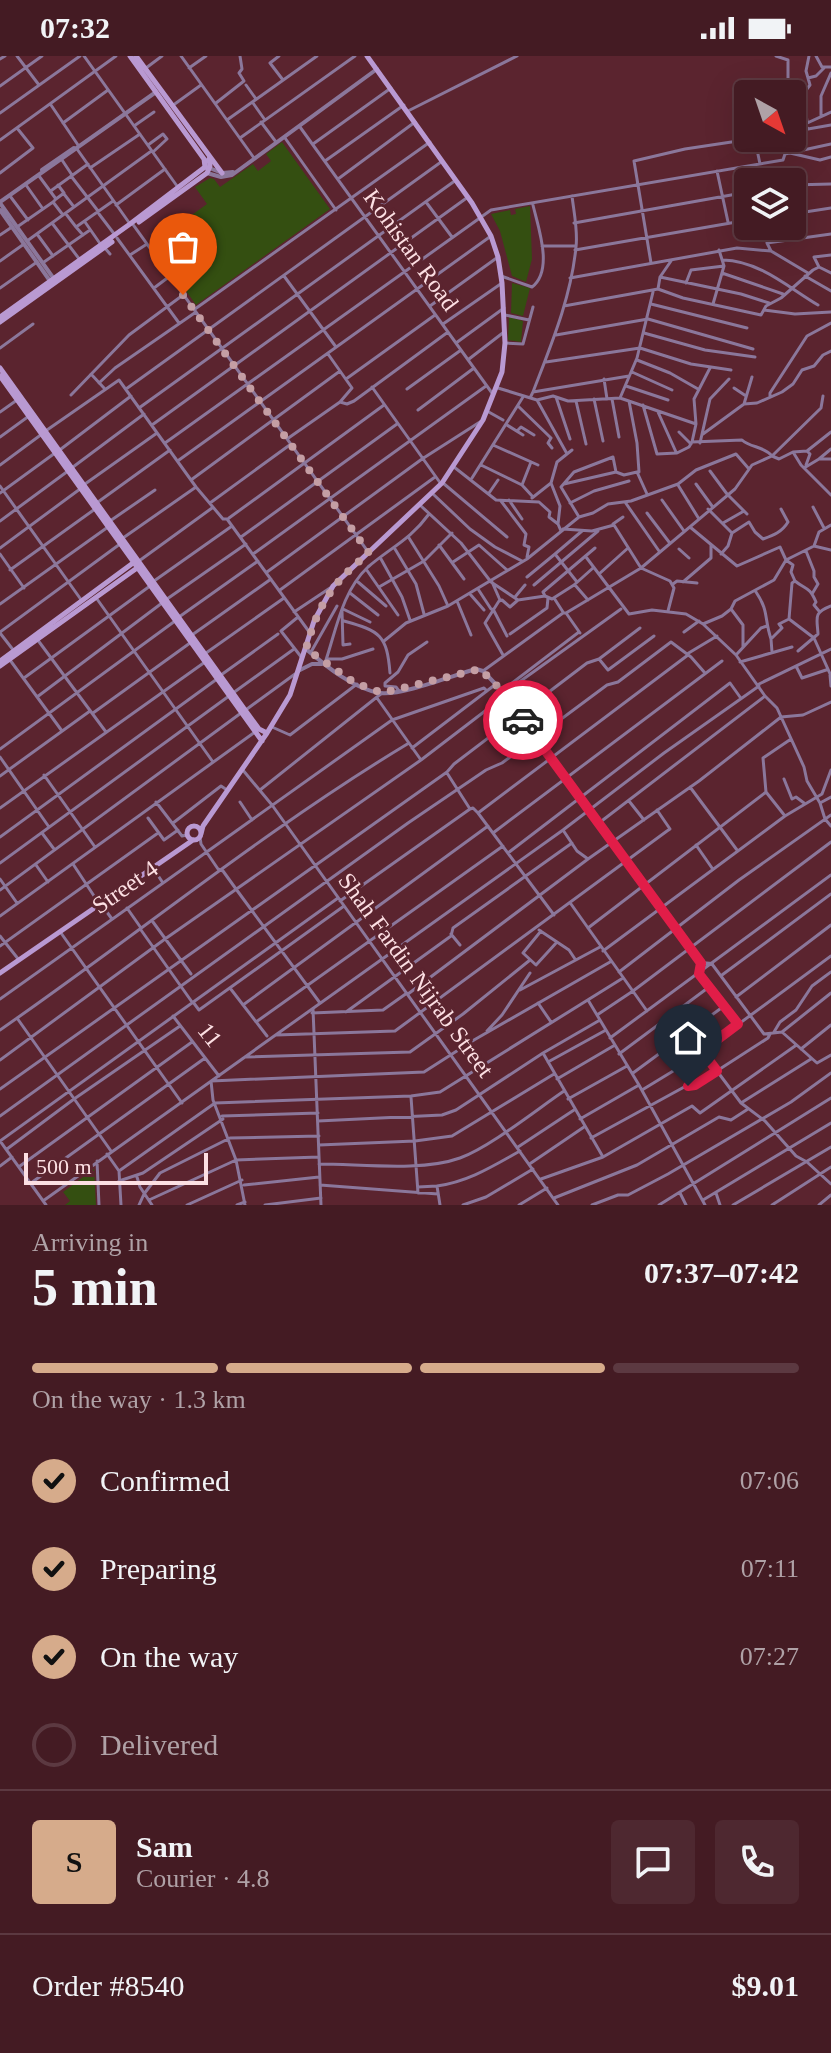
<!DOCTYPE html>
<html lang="en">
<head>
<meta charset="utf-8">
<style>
	:root { --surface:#441b23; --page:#4e2830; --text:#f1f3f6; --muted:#afa1a6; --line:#5c3941; --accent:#d6ab8b }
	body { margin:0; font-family:"Times New Roman",serif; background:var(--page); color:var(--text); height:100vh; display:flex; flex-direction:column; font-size:30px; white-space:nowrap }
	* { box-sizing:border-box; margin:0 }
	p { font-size:26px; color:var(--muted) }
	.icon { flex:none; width:44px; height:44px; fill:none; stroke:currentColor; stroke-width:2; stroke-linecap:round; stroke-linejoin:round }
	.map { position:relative; height:1149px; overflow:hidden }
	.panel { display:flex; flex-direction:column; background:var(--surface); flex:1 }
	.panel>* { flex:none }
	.needle { width:52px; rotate:140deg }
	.fabs { position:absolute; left:734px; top:24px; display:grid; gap:16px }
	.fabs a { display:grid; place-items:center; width:72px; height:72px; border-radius:8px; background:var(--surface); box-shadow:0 8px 32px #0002,0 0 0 2px var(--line); font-size:40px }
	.scale { position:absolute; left:24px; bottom:20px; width:184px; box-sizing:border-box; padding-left:8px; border:4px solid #fcdfe3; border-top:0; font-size:22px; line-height:28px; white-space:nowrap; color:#fcdfe3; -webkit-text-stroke:6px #5b242f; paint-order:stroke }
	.pin { position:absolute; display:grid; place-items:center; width:68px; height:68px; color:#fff; margin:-82px -34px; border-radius:50% 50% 50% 0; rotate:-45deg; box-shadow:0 0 8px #0007 }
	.pin .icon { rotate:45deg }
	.courier { position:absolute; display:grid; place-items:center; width:80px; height:80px; margin:-40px; border:6px solid #e11d48; border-radius:50%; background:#fff; color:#222; box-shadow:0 2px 10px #0007 }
	.overview em { font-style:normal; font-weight:700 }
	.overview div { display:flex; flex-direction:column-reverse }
	.overview { display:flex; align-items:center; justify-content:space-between; height:136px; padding:0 32px }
	h1 { font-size:52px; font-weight:700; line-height:60px }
	.bar { display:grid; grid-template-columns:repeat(4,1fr); gap:12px 8px; align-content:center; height:96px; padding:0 32px }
	.bar i { height:10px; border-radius:6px; background:var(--line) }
	.bar .active { background:var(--accent) }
	.bar p { grid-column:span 4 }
	.line { display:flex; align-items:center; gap:20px; padding:0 32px; border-top:2px solid var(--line) }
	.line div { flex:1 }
	.round { display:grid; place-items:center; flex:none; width:84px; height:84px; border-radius:8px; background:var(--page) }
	ol { padding:0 32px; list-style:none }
	li { display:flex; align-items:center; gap:24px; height:88px }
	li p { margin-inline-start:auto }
	li .icon { padding:8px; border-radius:50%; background:var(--accent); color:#111; stroke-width:4 }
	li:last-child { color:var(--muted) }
	li i { width:44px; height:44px; border:4px solid var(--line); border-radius:50% }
	.status { display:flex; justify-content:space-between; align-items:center; height:56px; padding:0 40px; background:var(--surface); direction:ltr }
	.status svg { height:22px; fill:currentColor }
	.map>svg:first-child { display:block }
</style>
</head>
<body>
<div class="status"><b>07:32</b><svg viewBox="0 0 49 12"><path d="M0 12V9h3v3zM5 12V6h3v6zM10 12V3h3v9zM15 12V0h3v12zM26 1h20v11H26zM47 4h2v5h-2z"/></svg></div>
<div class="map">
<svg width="831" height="1149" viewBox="0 0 831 1149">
	<rect width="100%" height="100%" fill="#5b242f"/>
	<path fill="#344f11" d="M282,86L330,153L196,249L160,198L168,192L160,182L207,148L195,131L210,122L214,123L220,131L253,108L258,115L271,105L266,98Z
		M530,150L532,203L526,226L512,220L500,175L491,158L510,154L511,159L516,158L515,153Z
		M512,227L530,232L523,260L511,257Z
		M509,261L523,265L521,286L508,284Z
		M94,1113L96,1149H65L70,1145L63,1136Z"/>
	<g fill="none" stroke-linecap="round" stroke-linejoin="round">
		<path stroke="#8b779b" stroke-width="3" d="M17,0L39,29
			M84,0L177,130
			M181,0L254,102
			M279,0L270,7L283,24
			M776,0L788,4V38
			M816,0L822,11H831
			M0,3L5,0
			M146,12L162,0
			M189,12L206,0
			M808,22L816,20L824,12
			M246,29L256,43
			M0,30L42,0
			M216,47L244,25L239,17L242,13L240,0
			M253,47L265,64
			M51,49L78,89
			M172,50L201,29
			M408,55L517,0
			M0,57L80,0
			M792,59L795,73
			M821,60V40L831,17
			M227,64L317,0
			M807,65L803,38L810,29L806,15L809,0
			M261,66L276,86
			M63,67L108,34
			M805,69L808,73L831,69
			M134,70L154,56
			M300,71L492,337
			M792,74L831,56
			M240,82L355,0
			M285,82L336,154
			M780,82L785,98
			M0,84L116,0
			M755,84L760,108
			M313,88L391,32
			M148,89L163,78L167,83L153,96
			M77,93L130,168
			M790,97L820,104L831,101
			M62,104L72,119
			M325,105L404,49
			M90,112L140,78
			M717,115L728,166
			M0,117L33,92L17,72
			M39,120L56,143L53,146L63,159
			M71,120L98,155
			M338,123L415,66
			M26,129L43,153
			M792,129L831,128
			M52,134L88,108
			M64,138L74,151
			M10,140L28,164
			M56,143L64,137L58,129
			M426,146L452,181
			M116,149L165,113
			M66,158L76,171
			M99,158L115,179
			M792,158L831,152
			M85,166L101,189
			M52,167L80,204
			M132,167L369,497
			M574,167L748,136
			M767,170V187L771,195
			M17,171L53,146
			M37,178L53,200
			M0,179L12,171
			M83,179L76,171L113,145
			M117,182L179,267
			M27,185L150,96
			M767,187L831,178
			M542,190H576
			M104,191L110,198
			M575,194L748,164
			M130,199L147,188
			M723,204C760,205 789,232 818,249
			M0,205L24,188
			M44,206L90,174
			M651,207L634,105L685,93L758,82
			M819,211L814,201L831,199
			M722,217L783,238
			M284,220L336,291
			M501,220L532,231C554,214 538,171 533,149
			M805,220L831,235
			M660,221L741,238L769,247
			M570,222L737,192L771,195L808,217
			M686,227L691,214L724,210
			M0,232L37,206
			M154,232L170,220
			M658,233L660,221L671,205
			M651,248L747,272
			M713,248L724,210L719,194
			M430,250L498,201
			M564,250L658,233L683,242L761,259L766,250L781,242L813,214L819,211L831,217
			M195,253L430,86
			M764,254L795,258L831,256
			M505,259L529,264
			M443,268L502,227
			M644,277L705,294L755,301
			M556,279L648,263L753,293
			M456,287L504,252
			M505,287L523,288L533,251
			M0,292L33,268
			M469,303L504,276
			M637,304L670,317L698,333
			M546,306L640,292L691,308L731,314
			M710,312L694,343L696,368L692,386L742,384C751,392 764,390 772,400
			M632,316L672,334
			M91,318L104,332
			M346,323L435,259
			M604,323L607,343
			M99,327L115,312L196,256
			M626,330L668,344
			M372,331L441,428
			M498,332L537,344L553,340L568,345L620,342L696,368
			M734,332L746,340
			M126,333L441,106
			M407,333L461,294
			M533,336C551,289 571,242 576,191C578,175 574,157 572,140
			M71,339L129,279L183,239
			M770,340V337L807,280L831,267
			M556,341L570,383
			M530,342L533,336L629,320
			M620,342L637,302L653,236
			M594,343L603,385
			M612,343L619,381
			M537,344L566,396
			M576,345L586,388
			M629,345L637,387L639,416
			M340,346L347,348L354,345L448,276
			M744,348L752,321
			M643,349L657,398L677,397L689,391L692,386
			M518,350L551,382
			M139,352L456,124
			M418,354L474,312
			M487,355L503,364
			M0,356L17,344
			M658,356L676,396
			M152,369L468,141
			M507,369L523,379
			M47,374L119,324L196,431L223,463H227L310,577
			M518,374L521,371L534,379
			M679,376L691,388
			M703,378L744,348L757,347L782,336L793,328L802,314L814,310L823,299L831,295
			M0,381L29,360
			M551,382L548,387L552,392
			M287,383L340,346L352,332L328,298
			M165,387L491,154L783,104L785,98L831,88
			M700,387L710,343L729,323
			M493,389L538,409
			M61,393L131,340
			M793,396L801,409L831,439
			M772,400L821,352L823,340
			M819,403L831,393
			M179,404L491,180
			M0,409L42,378
			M481,409L522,429L533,441
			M806,409L810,398L807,395
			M73,411L144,358
			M454,411L496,444L539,446L550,456L549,461L558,468
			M804,412L819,403H831
			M710,415L727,438L747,458
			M472,422L523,341
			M191,424L340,315
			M443,427L507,481
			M85,428L157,377
			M564,428L616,416L624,419L637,416L647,438
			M696,428L712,450
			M522,429L531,406
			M678,429L699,463
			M0,430L82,545
			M0,437L55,397
			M489,437L498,424
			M433,438L470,473L495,491L522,505
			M532,442L551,427
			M509,444L522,463
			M662,444L684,475
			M501,445L526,478L524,489L529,491L527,501
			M98,446L170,394
			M625,446L659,495
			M210,447L291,388
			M570,447L594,435L629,425
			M421,450L461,487L491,526L518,544L545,540L552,543L574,529L593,512
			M813,451L824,472
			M708,453L732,477L728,490L721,498
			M647,457L669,486
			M579,461L561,431L574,416L613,401L616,416
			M229,462L384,349
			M0,465L68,415
			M110,465L155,434
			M723,467L744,455
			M613,468L623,461
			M690,471L737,510L780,491L786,504L793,509L791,516L795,525L792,527L789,563L814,582L831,620
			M563,473L592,475L614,469L641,512L670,525L674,532L668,555
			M561,475L558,468L560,450L551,427L557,406L572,394
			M732,477L749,466L755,476L763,483C774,479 782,476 788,466L781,453
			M241,481L397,368
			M123,482L196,431
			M409,482L439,530L448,550
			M439,489L464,523
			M814,490L819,476L831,469
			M0,492L80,433
			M395,493L416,528L424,558
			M679,493L689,502
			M806,495L814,515V521L818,528L812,538
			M0,498L24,532
			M253,498L486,330
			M555,498L582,475
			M586,501L629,558L652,554L686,558L703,568L736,599L765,640L777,652L804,711L807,725L820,747L825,763L831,770
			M381,503L402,541L410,564
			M139,505L212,452
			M453,506L479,489L507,514
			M366,513L398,559
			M10,514L95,453
			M267,516L422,403L483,364
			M599,518L628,492
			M527,521L555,498L577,526
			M154,525L232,470
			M795,525C806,534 809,530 816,546L814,549L819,555
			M358,526L386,550
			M492,526L500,544
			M683,526L711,502V489
			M673,528L677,525L697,527
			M534,529L598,475
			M575,529L588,544
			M379,531L424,505L452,477
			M478,533L491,553
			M280,534L435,421
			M756,536C769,555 764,562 771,583
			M350,537L378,559
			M470,538L484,554
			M545,540L543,536L595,492
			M515,541L525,529
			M554,542L563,556
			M97,543L213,706
			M167,543L246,488
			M457,545L471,579
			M0,548L108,471
			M343,553L370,566
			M493,553L507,580
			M731,553L743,569V591
			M342,555L343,589L350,588
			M294,556L330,532
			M566,557L580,577
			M179,561L258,505
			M298,561L281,575L302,602
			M344,565C380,575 387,579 390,617
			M703,568L722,560L731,553L735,545L774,524L786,504L814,490L831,494
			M0,576L120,488
			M684,576L699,565
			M0,577L14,595
			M510,578L547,552L548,542
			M192,579L271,523
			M37,583L106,676
			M384,585L406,567L448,550L527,503L579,461L593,457L608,448L631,445L678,428L696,414L736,398L749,413
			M798,595L818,578C817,561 813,557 831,550
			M311,596L337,550
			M772,596L771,583L782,572L779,568L789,563
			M206,597L284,542
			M687,598L717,580
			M503,599L485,567L499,545L502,544L510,551L518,544
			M736,599L761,572L767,570
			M327,603H342L373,593
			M599,603L608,614L654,580
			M10,604L62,675
			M740,606L792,591
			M325,607C336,575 342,535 368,511C390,492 411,483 429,458
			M796,610L802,622L826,614
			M483,615L563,557H566L641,512L735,433L752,409L772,400L779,403L793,396L807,395L831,376
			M221,619L278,578
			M830,619L831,630
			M24,622L150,530
			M759,628L831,593
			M503,634L579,576
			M399,635L396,631L385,630V627L398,616L408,599L427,586
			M233,637L294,593
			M504,637L621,553
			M37,641L162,547
			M377,642L421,704
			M247,653L295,618
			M93,657L190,587
			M272,671L290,679L357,628
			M412,692L496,628
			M0,693L175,565
			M0,701L49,771
			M242,713L272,749L558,1149
			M447,717L470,753L473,752L478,757L554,859
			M44,719L95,791
			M0,720L90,655
			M784,723L792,743L796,741L804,747
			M690,731L737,794
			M260,734L382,637
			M629,745L644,764
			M156,746L182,780L187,779
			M240,746L252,764
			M820,747L831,741
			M0,752L205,606
			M478,757L688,599
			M785,760L766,736L763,702L791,683
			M148,762L164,784L178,774
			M173,767L221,730L227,734
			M599,767L765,640
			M563,774L577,795L588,803
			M42,777L54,793
			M493,777L722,605
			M0,781L217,623
			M200,781L201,788L218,813L223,815L236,833L320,947
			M696,789L712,812
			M508,797L730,627L740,641
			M0,807L229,640
			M73,808L100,849
			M36,809L48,826
			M153,812L163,827
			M0,823L17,847
			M0,834L241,657
			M340,845L470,753
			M101,848L112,863
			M571,848L647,955
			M127,852L141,872
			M0,860L255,676
			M153,866L191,918
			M588,872L766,736
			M141,874L192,946
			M539,874L569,894L575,903
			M541,875L523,897L536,909L557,886
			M61,877L182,1047
			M451,878L460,889
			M0,880L19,904
			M0,890L158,777
			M603,895L785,760L822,738L831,714
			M712,908L764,978L782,976L817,1007L831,999
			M619,916L739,824L831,759
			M699,918L738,968
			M722,919L831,838
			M230,932L267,980
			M520,934L600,891
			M408,938L588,803L699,725L781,661L803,659L831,646
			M736,941L831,869
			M0,943L392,664L484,632L487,635
			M588,944L639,1029L705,1149
			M193,946L199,954L344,850
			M538,947L551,966
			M243,949L488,770
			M313,953L321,1149
			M346,956L451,880L453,872L572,787
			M312,957L383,954L407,937
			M597,959L633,935L831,786
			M173,960L219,1020
			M17,962L111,1095
			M256,966L503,790
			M0,974C137,879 266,773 409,687
			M487,975L502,959L530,917
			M774,976L780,966L796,954L812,930L831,916
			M782,976L831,937
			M276,979L395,975L667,775L670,773L657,754
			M610,982L831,819
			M801,993L831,969
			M702,995L741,1047L765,1065L796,1100L807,1106L831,1128
			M543,997L603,1101
			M619,998L709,931
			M245,1001L410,996L463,958L530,904
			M0,1004L165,883L421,704L506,639
			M548,1006L606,974
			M633,1017L724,950
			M557,1023L615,989
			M0,1033L447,716L454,708L587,607L599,603L640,572
			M642,1034L683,1009L831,900
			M411,1041L418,1137
			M568,1043L627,1010
			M741,1047L811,1003
			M0,1060L408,767L486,714L502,707L607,629L618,626L671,586L691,601L705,617
			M222,1060L318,1057
			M580,1063L639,1029
			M318,1065L442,1059L456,1054L543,997L600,964
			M591,1082L686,1030L695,1029L768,982L770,978
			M319,1089L415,1085L452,1080L554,1018
			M518,1091L574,1054
			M7,1093L74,1043L180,970
			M107,1098L119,1115L121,1149
			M97,1105L99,1149
			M531,1107L584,1071
			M319,1108C361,1108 421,1116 460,1102C490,1091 536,1054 564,1035
			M0,1110L12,1101
			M20,1110L192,986
			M119,1115L215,1047L411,1040L440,1036L623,922
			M137,1121L140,1131L152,1149
			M541,1123L603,1101L692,1050L700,1057L795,990
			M119,1125L143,1117L223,1063
			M31,1127L205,1002
			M244,1129L319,1121
			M320,1129L438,1138
			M418,1131L437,1130
			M680,1137L686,1149
			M716,1137L720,1149
			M554,1142L637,1109L719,1061L731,1064L748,1053
			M149,1144L236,1104L319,1101
			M703,1144L831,1067
			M43,1145L563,774L664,697L759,630
			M46,1149L0,1085L338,842
			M139,1149L144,1138L160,1117L230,1082L319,1080
			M187,1149L242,1124
			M237,1149L245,1146
			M245,1149L236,1104L213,1044L211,1025L424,1016L474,984L610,906
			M265,1149L321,1142
			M440,1149L437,1130C468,1126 493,1110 520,1095
			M463,1149L486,1141L533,1113
			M519,1149L547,1132
			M592,1149L618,1139H628L668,1118L791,1046L831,1017
			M659,1149L831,1042
			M733,1149L831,1091
			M772,1149L831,1111
			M819,1149L831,1139"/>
		<path stroke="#8b779b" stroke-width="4" d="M207,111L222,117L233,116
			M42,114L74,92
			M207,117L221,121L232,119L377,13
			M0,146L156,36
			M0,147L54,223
			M0,154L50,225
			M306,593C326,610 353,633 380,637C401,640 454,619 476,613L483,615L504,637L676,872L701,907L700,917
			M298,615L312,608H322
			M701,907L712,908"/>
		<path stroke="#b999d2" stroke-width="5" d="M136,0L222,117
			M139,166L207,117L210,110L209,103
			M0,261L130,168L205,111L204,103L130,0
			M0,266L112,186
			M0,312L245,654L259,673L267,677
			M0,320L262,685
			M0,605L133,507
			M0,610L137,512
			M187 777a7 7 0 1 1 14 0a7 7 0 1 1-14 0Z
			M201,778L203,770L267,677L290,639L314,565L333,530L442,427L483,364L502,316L505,287L502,227L498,201L491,180L472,147L367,0
			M0,917L193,784"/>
	</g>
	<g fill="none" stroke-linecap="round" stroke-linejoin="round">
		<path stroke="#c49ea4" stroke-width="8" stroke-dasharray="0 14.4" d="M183,239L369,497C333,526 318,548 306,593L355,627L382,637L480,613L504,637L523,664"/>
		<path stroke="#e11d48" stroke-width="10" d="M523,664L701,907L699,918L738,968L702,995L717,1015L695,1029L688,1030"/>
	</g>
	<g text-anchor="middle" stroke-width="6" stroke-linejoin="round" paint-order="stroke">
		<g font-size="24" fill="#fcdfe3" stroke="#5b242f">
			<text transform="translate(411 194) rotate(54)" y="8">Kohistan Road</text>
			<text transform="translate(125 831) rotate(-35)" y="8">Street 4</text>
			<text transform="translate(416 919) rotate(54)" y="8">Shah Fardin Nijrab Street</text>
			<text transform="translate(210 979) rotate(52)" y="8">11</text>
		</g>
	</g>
</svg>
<div class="fabs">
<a><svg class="needle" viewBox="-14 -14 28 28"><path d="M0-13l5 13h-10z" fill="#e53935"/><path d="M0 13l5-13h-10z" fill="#afa1a6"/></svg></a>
<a><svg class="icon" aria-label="layers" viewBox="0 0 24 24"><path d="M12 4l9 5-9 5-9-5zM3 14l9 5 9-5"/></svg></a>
</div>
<div class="scale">500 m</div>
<div class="pin" style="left:183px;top:239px;background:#ea580c"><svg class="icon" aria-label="bag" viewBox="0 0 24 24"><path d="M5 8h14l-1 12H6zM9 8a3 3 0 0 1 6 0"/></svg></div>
<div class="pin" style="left:688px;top:1030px;background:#1f2937"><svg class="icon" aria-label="home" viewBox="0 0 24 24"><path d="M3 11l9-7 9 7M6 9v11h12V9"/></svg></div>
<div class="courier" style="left:523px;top:664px"><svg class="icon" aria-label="car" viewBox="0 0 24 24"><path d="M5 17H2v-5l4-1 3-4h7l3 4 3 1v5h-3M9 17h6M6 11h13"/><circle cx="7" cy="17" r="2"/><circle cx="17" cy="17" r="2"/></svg></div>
</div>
<section class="panel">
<div class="overview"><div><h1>5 min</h1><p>Arriving in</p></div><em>07:37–07:42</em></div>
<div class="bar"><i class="active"></i><i class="active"></i><i class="active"></i><i></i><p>On the way · 1.3 km</p></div>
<ol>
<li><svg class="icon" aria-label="check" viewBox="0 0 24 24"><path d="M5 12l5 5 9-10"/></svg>Confirmed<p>07:06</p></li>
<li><svg class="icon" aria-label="check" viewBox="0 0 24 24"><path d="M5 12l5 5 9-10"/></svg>Preparing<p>07:11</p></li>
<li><svg class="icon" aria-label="check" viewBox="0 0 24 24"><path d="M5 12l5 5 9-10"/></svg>On the way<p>07:27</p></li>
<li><i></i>Delivered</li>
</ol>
<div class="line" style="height:144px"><b class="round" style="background:var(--accent);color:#111">S</b><div><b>Sam</b><p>Courier · 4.8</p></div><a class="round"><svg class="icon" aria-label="chat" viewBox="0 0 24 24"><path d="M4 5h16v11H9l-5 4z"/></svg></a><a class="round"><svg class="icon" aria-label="phone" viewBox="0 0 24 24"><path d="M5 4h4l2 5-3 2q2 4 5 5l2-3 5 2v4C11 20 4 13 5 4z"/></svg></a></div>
<div class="line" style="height:104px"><div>Order #8540</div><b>$9.01</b></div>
</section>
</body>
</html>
